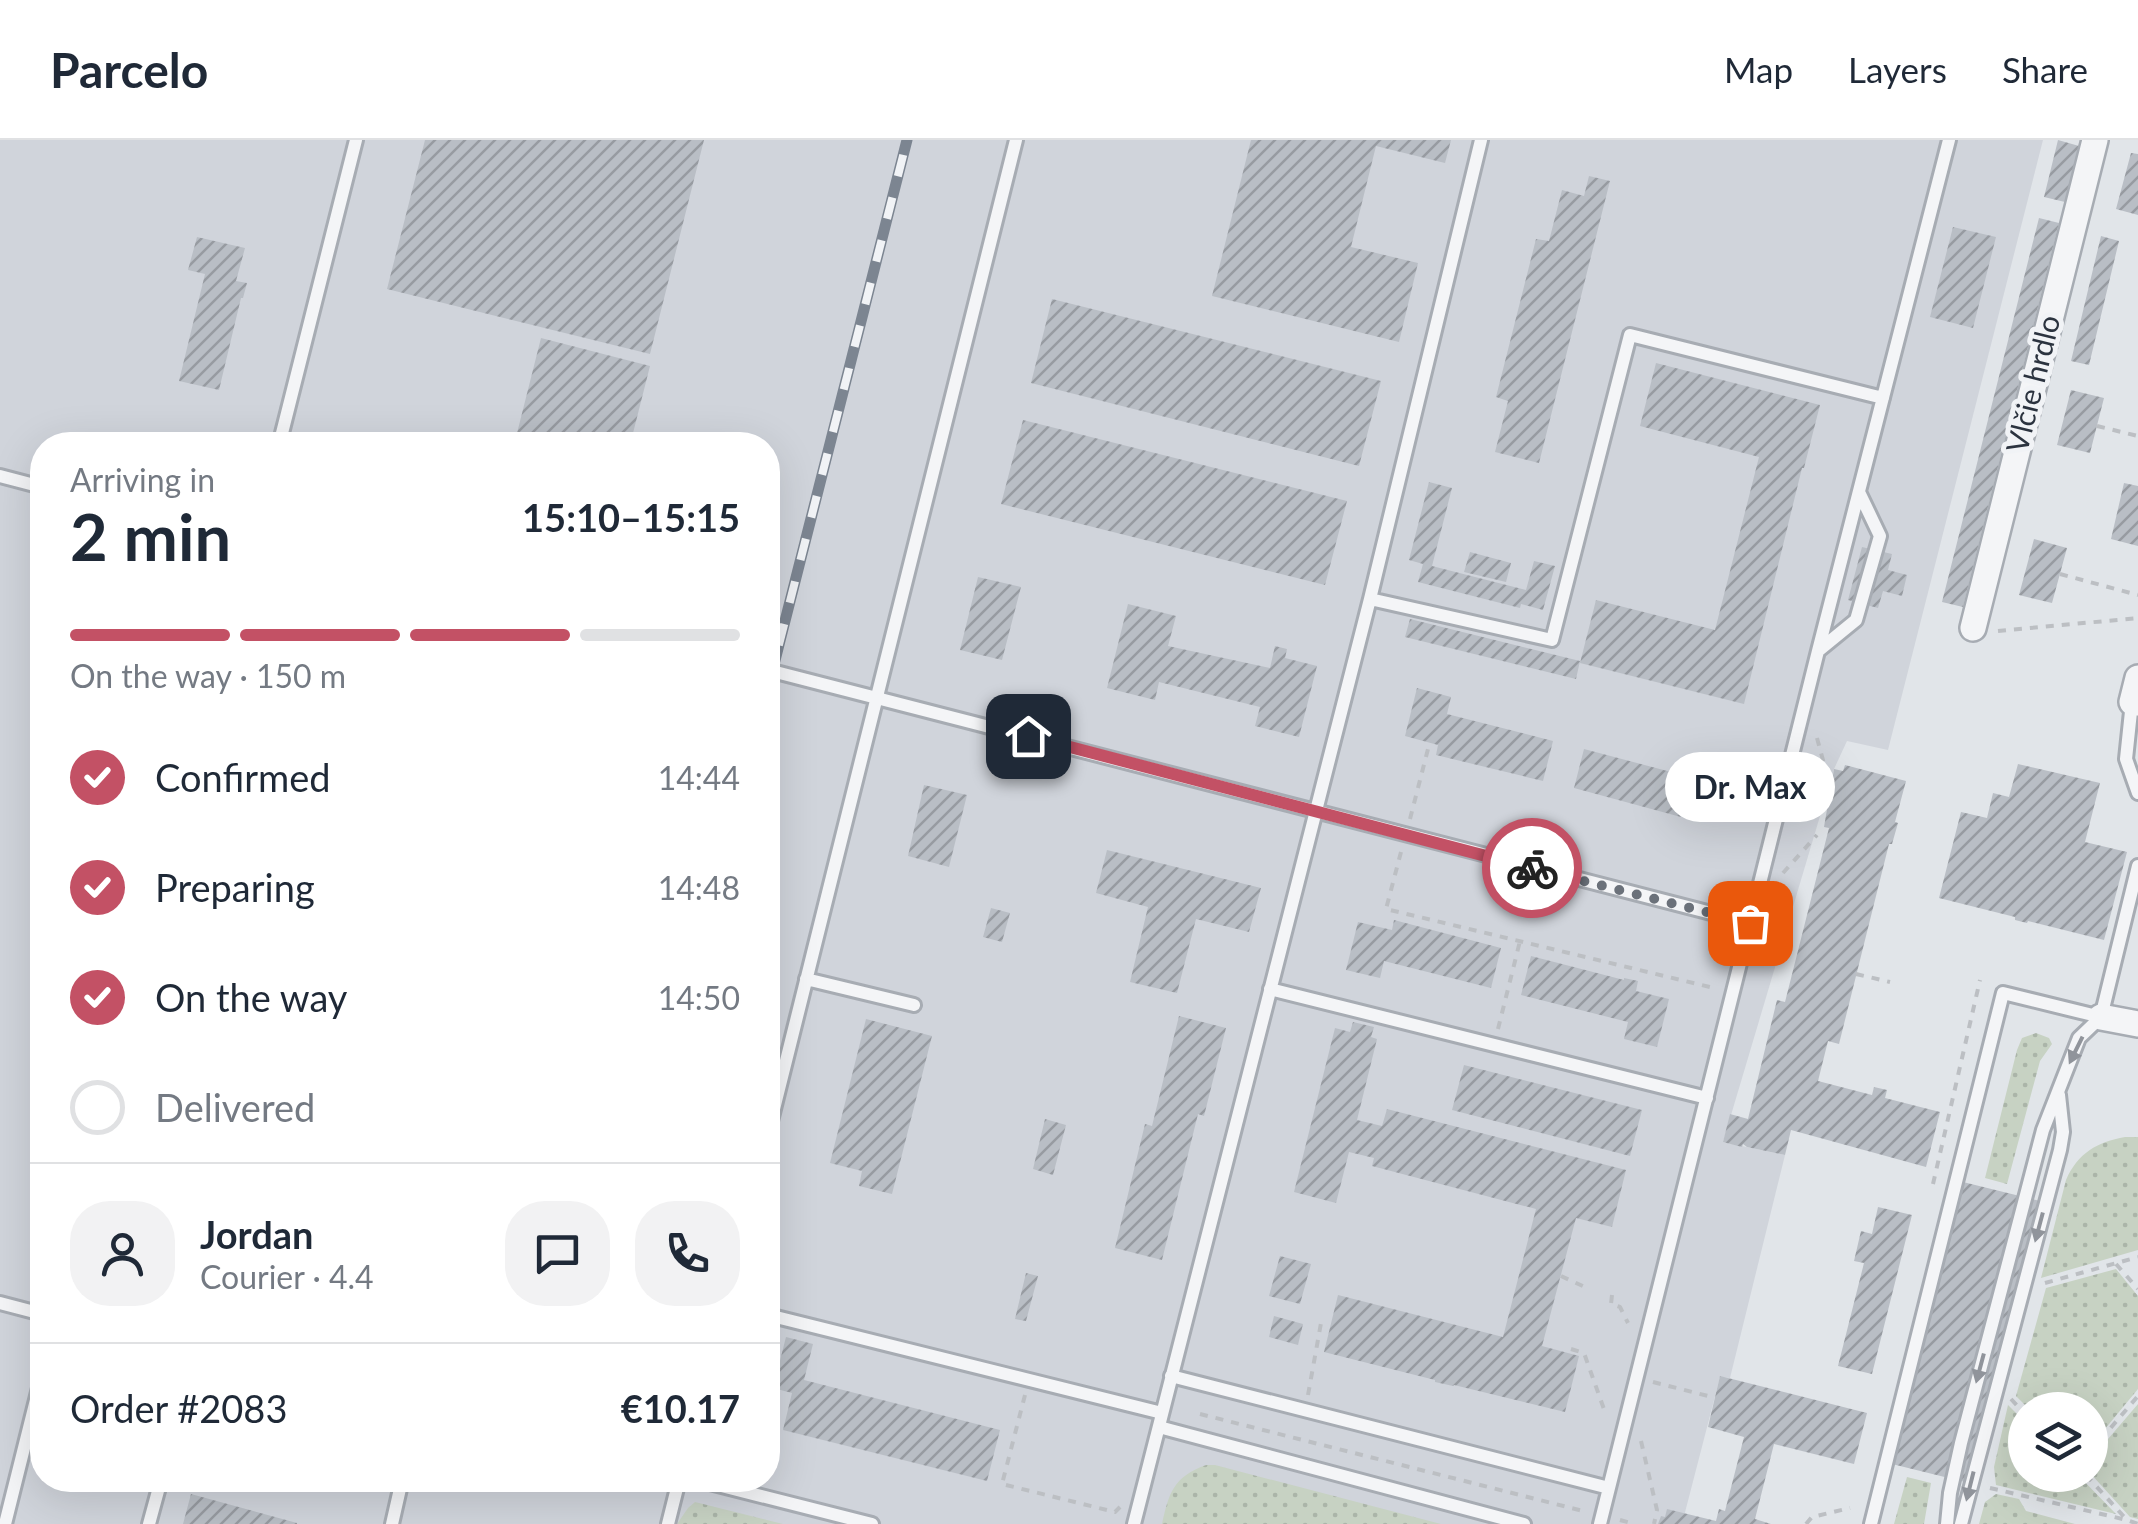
<!DOCTYPE html>
<html lang="en">
<head>
<meta charset="utf-8">
<style>
	:root { --surface:#fff; --page:#f2f2f3; --text:#1f2937; --muted:#747a83; --line:#e0e1e3; --accent:#c35165 }
	body { margin:0; font-family:Lato,sans-serif; background:var(--page); color:var(--text); height:100vh; display:flex; flex-direction:column; font-size:38px; white-space:nowrap }
	* { box-sizing:border-box; margin:0 }
	p { font-size:32px; color:var(--muted) }
	.icon { flex:none; width:55px; height:55px; fill:none; stroke:currentColor; stroke-width:2; stroke-linecap:round; stroke-linejoin:round }
	.map { position:relative; flex:1; overflow:hidden }
	.details { position:absolute; left:30px; top:292px; width:750px; height:1060px; display:flex; flex-direction:column; background:var(--surface); border-radius:40px; box-shadow:0 10px 40px #0002 }
	.details>* { flex:none }
	.buttons { position:absolute; left:2008px; top:1252px; display:grid; gap:20px }
	.buttons a { display:grid; place-items:center; width:100px; height:100px; border-radius:50%; background:var(--surface); box-shadow:0 10px 40px #0002; font-size:50px }
	.pin { position:absolute; display:grid; place-items:center; width:85px; height:85px; color:#fff; margin:-42px; border-radius:20px; box-shadow:0 5px 15px #0006 }
	.courier { position:absolute; display:grid; place-items:center; width:100px; height:100px; margin:-50px; border:8px solid #c35165; border-radius:50%; background:#fff; color:#222; box-shadow:0 2px 12px #0007 }
	.bubble { position:absolute; height:70px; border-radius:35px; background:var(--surface); box-shadow:0 10px 40px #0002; font-size:32px; font-weight:700; line-height:70px; text-align:center }
	.headline em { font-style:normal; font-weight:700 }
	.headline div { display:flex; flex-direction:column-reverse }
	.headline { display:flex; align-items:center; justify-content:space-between; height:170px; padding:0 40px }
	h1 { font-size:65px; font-weight:700; line-height:75px }
	.bar { display:grid; grid-template-columns:repeat(4,1fr); gap:15px 10px; align-content:center; height:120px; padding:0 40px }
	.bar i { height:12px; border-radius:8px; background:var(--line) }
	.bar .selected { background:var(--accent) }
	.bar p { grid-column:span 4 }
	.line { display:flex; align-items:center; gap:25px; padding:0 40px; border-top:2px solid var(--line) }
	.line div { flex:1 }
	.round { display:grid; place-items:center; flex:none; width:105px; height:105px; border-radius:40px; background:var(--page) }
	ol { padding:0 40px; list-style:none }
	li { display:flex; align-items:center; gap:30px; height:110px }
	li p { margin-inline-start:auto }
	li .icon { padding:10px; border-radius:50%; background:var(--accent); color:#fff; stroke-width:4 }
	li:last-child { color:var(--muted) }
	li i { width:55px; height:55px; border:5px solid var(--line); border-radius:50% }
	header { display:flex; align-items:center; gap:60px; box-sizing:border-box; height:140px; padding:0 50px; background:var(--surface); border-bottom:2px solid var(--line) }
	header strong { font-size:48px }
	nav { display:flex; gap:55px; margin-inline-start:auto; font-size:35px }
	.map>svg:first-child { display:block }
</style>
</head>
<body>
<header>
<strong>Parcelo</strong>
<nav><a>Map</a><a>Layers</a><a>Share</a></nav>
</header>
<div class="map">
<svg width="2138" height="1384" viewBox="0 0 2138 1384">
	<defs>
		<pattern id="grass-dots" width="8" height="8" patternUnits="userSpaceOnUse" patternTransform="scale(2.5)"><rect width="8" height="8" fill="#c7d2c3"/><path d="M2 2h.1M6 6h.1" fill="none" stroke="#abb5a9" stroke-width="1.8" stroke-linecap="round"/></pattern>
		<pattern id="building-hatch" width="6" height="6" patternUnits="userSpaceOnUse" patternTransform="scale(2.5)"><rect width="6" height="6" fill="#b9bec5"/><path d="M-1 1l2-2M0 6l6-6M5 7l2-2" fill="none" stroke="#979ba1"/></pattern>
	</defs>
	<rect width="100%" height="100%" fill="#e1e5e9"/>
	<path fill="#d0d4db" fill-rule="evenodd" d="M0,0H2043L1888,610L1847,601L1834,629L1723,1002L1785,1015L1730,1238L1720,1237L1682,1384H0ZM42,305H768V1340H42Z"/>
	<path fill="url(#grass-dots)" d="M2036,893L2049,898L2052,904L2040,921L2007,1044L1985,1038L2017,910L2022,898Z
		M2125,997H2138V1110L2041,1138L2066,1040C2078,1013 2097,1002 2125,997Z
		M2116,1129L2138,1156V1249L2090,1307V1270H2030L2016,1256L2046,1148Z
		M2138,1264V1379L2130,1377L2090,1333V1320Z
		M2008,1265L2025,1282V1335H2078L2116,1374L1996,1345L1994,1327Z
		M1206,1325H1215L1441,1384H1162C1169,1353 1173,1337 1206,1325Z
		M1907,1337L1931,1343L1924,1384H1894Z
		M1996,1354L2019,1359L2026,1371L2075,1384H1979L1985,1362Z
		M695,1362L783,1384H677L688,1368Z"/>
	<path fill="url(#building-hatch)" d="M425,0H704L650,214L387,149Z
		M1251,0H1451L1445,23L1376,6L1351,107L1418,123L1399,202L1212,156Z
		M2058,0L2079,6L2065,62L2044,57Z
		M2131,13L2138,14V75L2116,69Z
		M1589,36L1610,41L1539,323L1495,312L1508,261L1496,257L1536,99L1549,101L1562,50L1584,56Z
		M2039,78L2059,83L1963,467L1942,462Z
		M1953,87L1996,97L1973,188L1930,177Z
		M2101,96L2119,101L2089,225L2071,221Z
		M197,97L245,108L236,141L247,143L243,158H241L219,250L179,241L205,134L188,130Z
		M1052,159L1381,241L1359,326L1031,243Z
		M541,198L650,226L630,305H514Z
		M1656,223L1820,265L1804,328H1802L1744,564L1580,523L1596,460L1715,490L1759,317L1640,286Z
		M2071,250L2104,258L2090,313L2057,305Z
		M1023,280L1347,361L1325,445L1001,364Z
		M1429,342L1452,348L1432,426L1526,450L1534,421L1555,426L1543,470L1521,464L1520,468L1418,442L1423,424L1409,420Z
		M2124,343L2138,346V406L2111,399Z
		M2034,399L2067,408L2052,463L2019,455Z
		M1862,407L1892,414L1888,430L1907,435L1902,456L1883,451L1878,468L1848,460Z
		M1470,412L1511,423L1506,442L1464,432Z
		M978,437L1021,447L1002,520L960,510Z
		M1128,464L1176,476L1168,506L1270,528L1275,506L1287,509L1285,518L1317,526L1299,597L1255,586L1260,567L1159,542L1155,560L1107,548Z
		M1410,479L1580,521L1576,539L1405,497Z
		M1417,548L1451,557L1447,574L1553,601L1543,641L1436,615L1438,605L1405,596Z
		M1584,609L1690,637L1694,619L1728,627L1716,675L1683,667L1681,677L1574,648Z
		M2018,624L2100,643L2085,702L2127,712L2104,800L2028,781L2027,783L2015,780V777L1939,758L1961,672L1987,678L1993,653L2009,657Z
		M1845,625L1906,641L1895,682L1898,683L1892,704H1889L1839,904L1828,901L1818,941L1872,955L1874,947L1887,950L1885,958L1940,972L1926,1027L1791,990L1785,1015L1747,1007L1743,1004L1742,1007L1723,1002L1730,974L1748,979L1777,860L1785,862L1829,688L1824,687L1834,629L1843,631Z
		M924,645L967,655L949,727L908,716Z
		M1107,710L1261,748L1249,792L1196,779L1177,853L1130,842L1148,767L1096,753Z
		M991,768L1010,773L1002,802L983,797Z
		M1394,780L1501,808L1491,848L1384,821L1380,838L1346,830L1358,782L1392,790Z
		M1531,816L1624,840V838L1638,841L1636,851L1669,859L1657,907L1624,899L1628,882L1521,855Z
		M1179,876L1226,888L1204,976L1198,974L1162,1120L1115,1108L1145,984L1152,986Z
		M866,879L932,896L892,1054L859,1046L862,1031L830,1023Z
		M1353,882L1374,887L1371,897L1377,899L1357,980L1382,986L1387,969L1626,1030L1612,1087L1576,1078L1542,1206L1579,1216L1565,1272L1454,1245L1453,1246L1435,1242V1240L1324,1212L1338,1155L1503,1197L1536,1069L1372,1026L1374,1018L1349,1012L1336,1063L1294,1052L1335,888L1350,892Z
		M1464,925L1642,970L1630,1016L1452,970Z
		M1045,979L1066,985L1053,1035L1033,1029Z
		M1963,1042L2048,1063L1977,1345L1892,1324Z
		M1878,1067L1912,1075L1872,1234L1838,1226L1864,1123L1854,1121L1861,1091L1872,1094Z
		M1280,1116L1311,1124L1300,1164L1269,1156Z
		M1026,1133L1038,1136L1026,1181L1015,1179Z
		M1274,1176L1303,1184L1298,1205L1269,1197Z
		M786,1197L813,1204L804,1240L1000,1290L987,1341L783,1290L792,1253L773,1248Z
		M1720,1236L1867,1273L1854,1324L1774,1304L1755,1379L1771,1384H1658L1661,1376L1665,1377L1667,1369L1716,1381L1719,1369L1725,1371L1744,1297L1708,1287Z
		M191,1354L297,1383V1384H183Z"/>
	<g fill="none" stroke-linecap="round" stroke-linejoin="round">
		<g stroke="#a7acb3" stroke-width="18">
			<path id="lane" d="M279,305L356,0
				M0,336L42,347
				M1370,459L1552,500L1630,195L1883,258
				M1818,511L1856,480L1880,396L1860,354
				M768,530L1750,783
				M2132,562L2126,619L2138,653
				M806,839L914,865
				M1270,849L1707,958
				M2101,877L2138,726
				M768,993L1016,0
				M0,1163L42,1174
				M768,1175L1162,1273
				M1171,1236L1609,1348
				M1159,1287L1524,1384
				M698,1340L872,1384
				M5,1384L42,1236
				M149,1384L161,1340
				M392,1384L402,1340
				M668,1384L679,1340
				M1134,1384L1370,459L1481,0
				M1600,1384L1818,511L1949,0
				M1871,1384L2003,853L2101,877
				M1947,1384L1950,1353L1961,1303L2043,990L2079,898L2101,877
				M1961,1384L2060,1010L2063,992L2059,955"/>
		</g>
		<g stroke="#a7acb3" stroke-width="30">
			<path id="street" d="M1973,488L2095,0
				M2138,538L2132,562L2138,563
				M2101,877L2138,884"/>
		</g>
		<path stroke="#bcbfc3" stroke-width="4" stroke-dasharray="8 8" stroke-linecap="butt" d="M2097,286L2138,296
			M2060,434L2138,455
			M1998,491L2138,478
			M1817,598L1830,646
			M1410,679L1428,609
			M1401,712L1386,769L1714,848
			M1783,733L1817,695
			M1856,834L1890,842
			M1498,889L1520,801
			M1933,1044L1980,840
			M2116,1124L2138,1149
			M1561,1136L1587,1148
			M2045,1143L2138,1117
			M1612,1155L1611,1164L1620,1167L1628,1183
			M1571,1209L1584,1213L1605,1272
			M1653,1242L1712,1257
			M1025,1255L1002,1344L1115,1372L1120,1367
			M1308,1255L1321,1183
			M2011,1259L2025,1274
			M1200,1274L1587,1372
			M1641,1301L1657,1370L1654,1384
			M2090,1312L2138,1256
			M2086,1335L2127,1380L2138,1384
			M1990,1348L2127,1380
			M1620,1380L1635,1384
			M1806,1384L1812,1377L1850,1368"/>
		<use href="#lane" stroke="#f4f5f7" stroke-width="12"/>
		<use href="#street" stroke="#f4f5f7" stroke-width="25"/>
		<g stroke="#7c8591" stroke-width="11">
			<path id="rail" d="M768,548L907,0"/>
		</g>
		<use href="#rail" stroke="#f1f3f6" stroke-width="8" stroke-dasharray="22" stroke-linecap="butt"/>
	</g>
	<defs><path id="oneway-solid" d="M-6-.8H1V-3.2L6.5 0L1 3.2V.8H-6Z" transform="scale(2.5)"/></defs>
	<g fill="#90949b">
		<use href="#oneway-solid" transform="translate(2076 910) rotate(116)"/>
		<use href="#oneway-solid" transform="translate(2039 1087) rotate(105)"/>
		<use href="#oneway-solid" transform="translate(1980 1228) rotate(105)"/>
		<use href="#oneway-solid" transform="translate(1970 1346) rotate(104)"/>
	</g>
	<g fill="none" stroke-linecap="round" stroke-linejoin="round">
		<path stroke="#6b717a" stroke-width="10" stroke-dasharray="0 18" d="M1532,728L1750,783"/>
		<path stroke="#c35165" stroke-width="12" d="M1028,596L1532,728"/>
	</g>
	<g text-anchor="middle" stroke-width="10" stroke-linejoin="round" paint-order="stroke">
		<g font-size="30" fill="#2b333f" stroke="#f1f3f6">
			<text transform="translate(2034 244) rotate(-76)" y="10">Vlčie hrdlo</text>
		</g>
	</g>
</svg>
<div class="buttons">
<a><svg class="icon" aria-label="layers" viewBox="0 0 24 24"><path d="M12 4l9 5-9 5-9-5zM3 14l9 5 9-5"/></svg></a>
</div>
<div class="pin" style="left:1750px;top:783px;background:#ea580c"><svg class="icon" aria-label="bag" viewBox="0 0 24 24"><path d="M5 8h14l-1 12H6zM9 8a3 3 0 0 1 6 0"/></svg></div>
<div class="pin" style="left:1028px;top:596px;background:#1f2937"><svg class="icon" aria-label="home" viewBox="0 0 24 24"><path d="M3 11l9-7 9 7M6 9v11h12V9"/></svg></div>
<div class="courier" style="left:1532px;top:728px"><svg class="icon" aria-label="bike" viewBox="0 0 24 24"><circle cx="6" cy="16" r="4"/><circle cx="18" cy="16" r="4"/><path d="M6 16l4-8h5l3 8M10 8l3 8H6M13 5h3"/></svg></div>
<div class="bubble" style="left:1665px;top:612px;width:170px">Dr. Max</div>
<section class="details">
<div class="headline"><div><h1>2 min</h1><p>Arriving in</p></div><em>15:10–15:15</em></div>
<div class="bar"><i class="selected"></i><i class="selected"></i><i class="selected"></i><i></i><p>On the way · 150 m</p></div>
<ol>
<li><svg class="icon" aria-label="check" viewBox="0 0 24 24"><path d="M5 12l5 5 9-10"/></svg>Confirmed<p>14:44</p></li>
<li><svg class="icon" aria-label="check" viewBox="0 0 24 24"><path d="M5 12l5 5 9-10"/></svg>Preparing<p>14:48</p></li>
<li><svg class="icon" aria-label="check" viewBox="0 0 24 24"><path d="M5 12l5 5 9-10"/></svg>On the way<p>14:50</p></li>
<li><i></i>Delivered</li>
</ol>
<div class="line" style="height:180px"><a class="round"><svg class="icon" aria-label="person" viewBox="0 0 24 24"><circle cx="12" cy="8" r="4"/><path d="M4 21q1-7 8-7t8 7"/></svg></a><div><b>Jordan</b><p>Courier · 4.4</p></div><a class="round"><svg class="icon" aria-label="chat" viewBox="0 0 24 24"><path d="M4 5h16v11H9l-5 4z"/></svg></a><a class="round"><svg class="icon" aria-label="phone" viewBox="0 0 24 24"><path d="M5 4h4l2 5-3 2q2 4 5 5l2-3 5 2v4C11 20 4 13 5 4z"/></svg></a></div>
<div class="line" style="height:130px"><div>Order #2083</div><b>€10.17</b></div>
</section>
</div>
</body>
</html>
